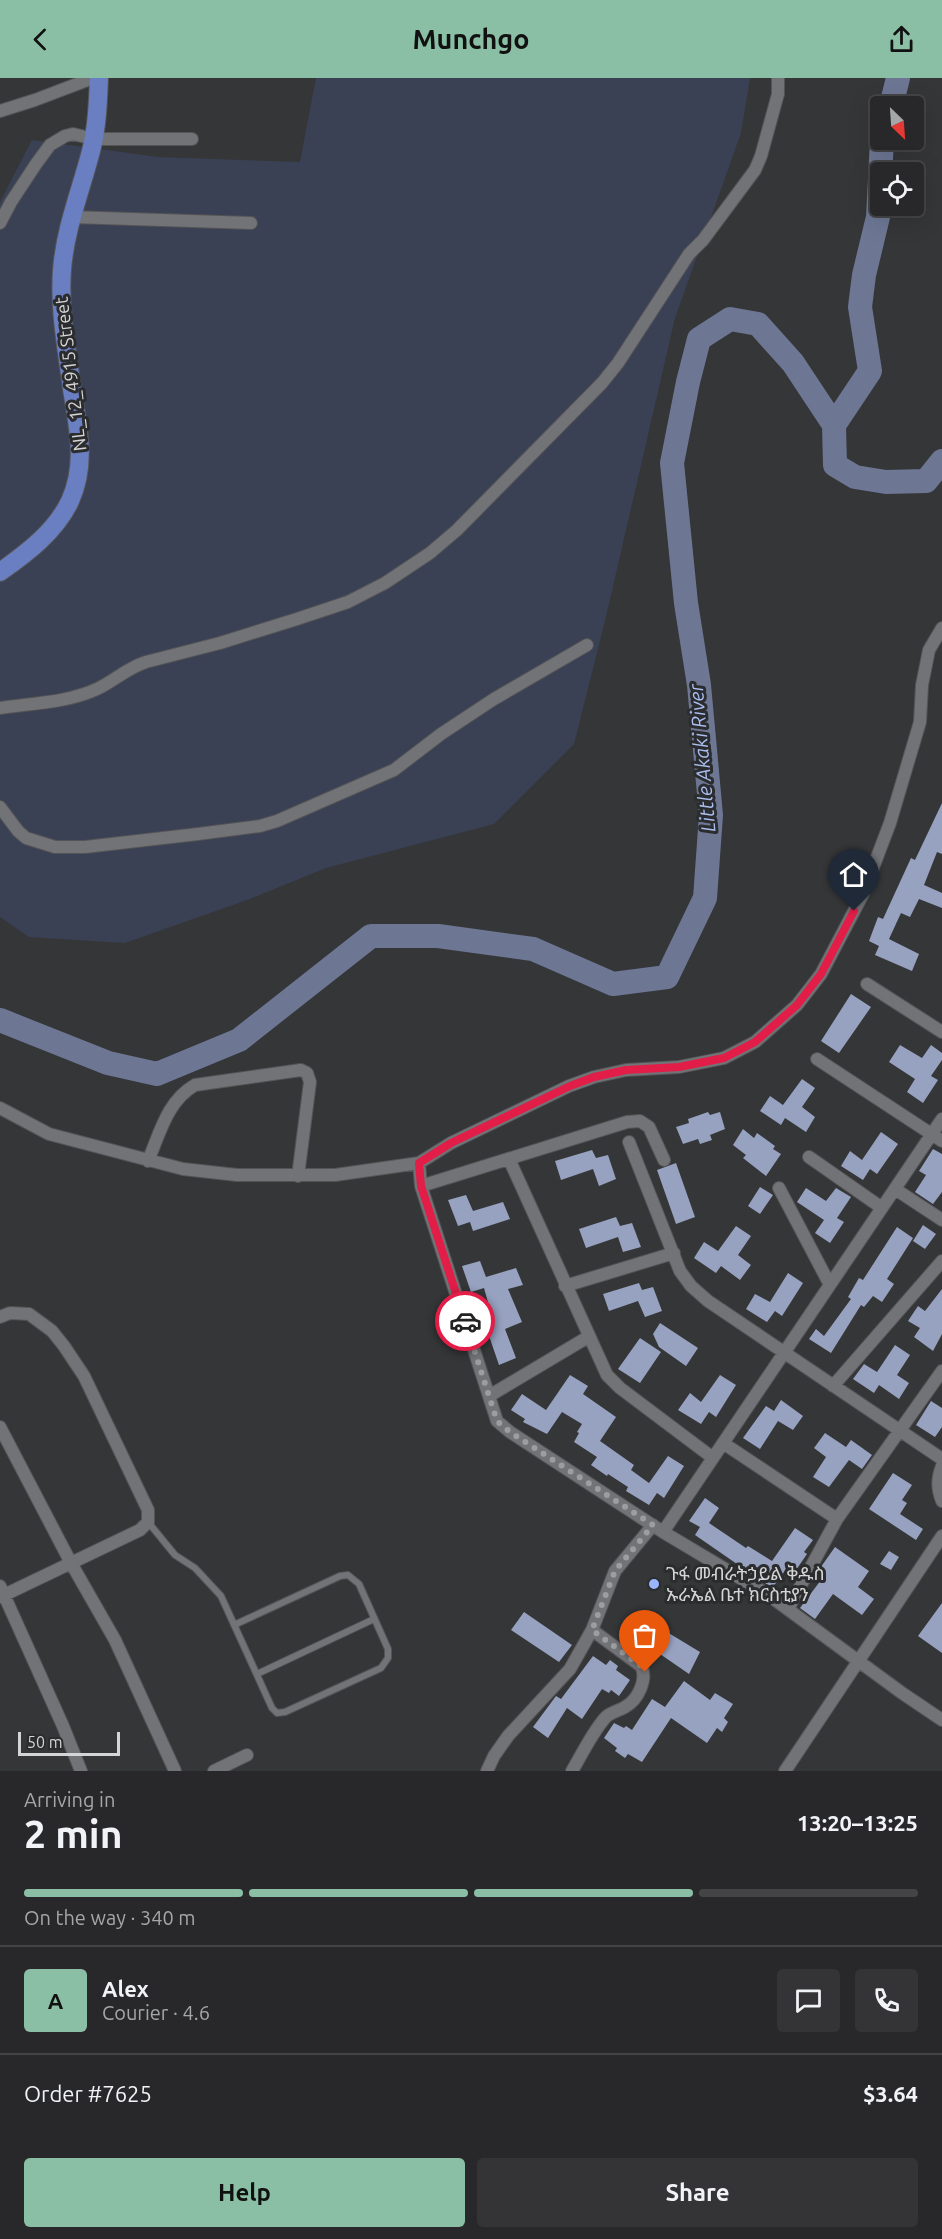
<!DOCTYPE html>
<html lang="en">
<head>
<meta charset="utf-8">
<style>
	:root { --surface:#28282a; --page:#343436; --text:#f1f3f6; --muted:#a5a6a8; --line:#444447; --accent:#8abfa5 }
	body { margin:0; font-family:Ubuntu,"Noto Sans Ethiopic",sans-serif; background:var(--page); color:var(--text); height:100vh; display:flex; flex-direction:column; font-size:22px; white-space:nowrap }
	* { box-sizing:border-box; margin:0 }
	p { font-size:20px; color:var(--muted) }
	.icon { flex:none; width:33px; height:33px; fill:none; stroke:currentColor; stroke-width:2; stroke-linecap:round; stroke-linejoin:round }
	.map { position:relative; height:1693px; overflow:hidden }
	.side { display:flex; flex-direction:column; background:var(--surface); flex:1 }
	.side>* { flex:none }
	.needle { width:39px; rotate:155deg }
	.buttons { position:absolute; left:870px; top:18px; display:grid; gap:12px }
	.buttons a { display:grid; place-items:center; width:54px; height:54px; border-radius:6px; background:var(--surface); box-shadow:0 6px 24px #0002,0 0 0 2px var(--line); font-size:30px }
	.scale { position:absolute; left:18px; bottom:15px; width:102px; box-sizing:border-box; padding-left:6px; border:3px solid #d5d5d7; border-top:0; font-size:16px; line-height:21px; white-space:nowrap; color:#d5d5d7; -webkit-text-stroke:4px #2b2c2e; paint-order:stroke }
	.pin { position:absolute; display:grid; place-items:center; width:51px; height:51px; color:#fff; margin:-62px -26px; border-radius:50% 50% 50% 0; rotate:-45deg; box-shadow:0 0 6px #0007 }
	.pin .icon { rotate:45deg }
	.courier { position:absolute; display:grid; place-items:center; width:60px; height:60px; margin:-30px; border:4px solid #e11d48; border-radius:50%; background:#fff; color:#222; box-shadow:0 2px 8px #0007 }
	.head em { font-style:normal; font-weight:700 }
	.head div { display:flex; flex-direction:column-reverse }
	.head { display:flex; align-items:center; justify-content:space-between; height:102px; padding:0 24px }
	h1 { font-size:39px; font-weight:700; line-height:45px }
	.bar { display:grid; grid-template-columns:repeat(4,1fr); gap:9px 6px; align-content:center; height:72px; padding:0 24px }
	.bar i { height:8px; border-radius:4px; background:var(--line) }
	.bar .selected { background:var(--accent) }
	.bar p { grid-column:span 4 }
	.line { display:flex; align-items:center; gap:15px; padding:0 24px; border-top:2px solid var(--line) }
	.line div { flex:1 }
	.round { display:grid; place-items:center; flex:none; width:63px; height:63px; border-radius:6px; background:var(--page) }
	.button { display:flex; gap:12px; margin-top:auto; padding:12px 24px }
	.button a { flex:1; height:69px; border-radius:6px; background:var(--accent); color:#111; font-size:24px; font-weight:700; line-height:69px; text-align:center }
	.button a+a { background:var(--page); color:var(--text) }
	header { display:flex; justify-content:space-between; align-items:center; height:78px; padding:0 24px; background:var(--accent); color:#111; font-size:27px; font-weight:700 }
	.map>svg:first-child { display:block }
</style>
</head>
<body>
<header><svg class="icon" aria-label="back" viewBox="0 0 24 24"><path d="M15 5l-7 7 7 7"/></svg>Munchgo<svg class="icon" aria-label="share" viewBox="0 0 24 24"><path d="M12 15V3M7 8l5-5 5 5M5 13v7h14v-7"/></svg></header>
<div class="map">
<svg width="942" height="1693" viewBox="0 0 942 1693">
	<rect width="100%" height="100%" fill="#353638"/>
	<path fill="#3a4154" d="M316,0H750L741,55L675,240L605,543L574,666L494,746L326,790L247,822L125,865L29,859L0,839V124L32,62L158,79L300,84Z"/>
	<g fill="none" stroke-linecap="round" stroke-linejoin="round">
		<path stroke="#6d7794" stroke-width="24" d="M891,28L898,0
			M834,347L870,293L860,229L864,197L878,139L882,62
			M0,942L108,985L157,996L239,962L371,858H438L533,871L613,906L667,899L705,820L711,737L699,607L686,525L672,385L688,304L699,261L730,241L758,246L793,285L834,347L835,387L855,399L886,404L926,403L942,383"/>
	</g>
	<path fill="#97a2c0" d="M942,725V776L937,774L924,807L942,815V830L919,821L910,839L901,835L889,861L919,876L912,893L875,877L879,868L869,863L878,839L883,841L911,780L915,782Z
		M851,916L871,929L839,975L821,963Z
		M900,967L922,980L931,967L942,975V982L931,998L938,1002L923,1025L907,1014L915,1001L889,984Z
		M802,1001L815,1010L802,1029L815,1039L806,1054L785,1040L781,1047L760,1033L770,1018L783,1027Z
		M708,1034L710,1037L720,1034L725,1051L710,1057L712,1062L700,1066L698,1061L683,1066L676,1049L689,1045L688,1041Z
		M743,1051L754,1060L757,1055L775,1068L773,1071L781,1076L766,1098L743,1080L746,1077L733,1067Z
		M881,1054L898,1066L877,1096L870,1091L863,1102L841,1088L850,1073L862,1082Z
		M933,1071L942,1076V1114L933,1126L915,1114L926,1097L919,1093Z
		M592,1072L596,1080L608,1077L616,1101L599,1108L593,1091L561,1102L555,1083Z
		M676,1085L695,1139L676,1146L657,1092Z
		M760,1109L773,1117L760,1136L748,1128Z
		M806,1110L826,1123L836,1110L851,1119L837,1140L844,1144L830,1165L815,1155L824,1142L797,1124Z
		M466,1117L473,1133L503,1124L510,1141L473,1153L470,1144L458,1148L448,1122Z
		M616,1139L620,1148L632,1145L641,1169L623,1174L618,1159L586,1170L579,1151Z
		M923,1147L936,1156L925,1171L913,1163Z
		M736,1148L751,1158L738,1177L751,1187L740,1202L721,1188L716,1195L694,1180L704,1164L718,1173Z
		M897,1149L913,1160L887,1201L894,1206L882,1224L873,1218L864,1229L861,1227L831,1275L809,1261L816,1251L824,1258L851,1221L848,1219L859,1200L863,1202Z
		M480,1183L486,1199L516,1190L523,1207L508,1211L522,1244L505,1251L516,1280L499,1287L487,1252L494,1248L489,1236L491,1235L484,1210L471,1214L462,1188Z
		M788,1195L803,1205L782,1238L775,1233L767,1244L746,1231L755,1216L770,1224Z
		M639,1205L642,1212L653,1209L662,1233L645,1239L638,1223L609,1233L603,1216Z
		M942,1211V1256L933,1273L914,1259L920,1250L908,1243L918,1228L925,1233Z
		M660,1245L698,1270L686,1288L659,1269L653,1256Z
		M640,1260L661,1274L640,1305L618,1291Z
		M895,1267L910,1277L897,1297L909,1305L899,1321L879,1307L874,1315L853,1301L864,1286L877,1294Z
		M570,1297L588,1308L583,1316L616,1339L600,1363L634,1387L631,1392L649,1405L668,1378L684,1388L664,1420L657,1415L649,1427L626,1413L628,1409L608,1396L607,1398L591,1387L597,1379L574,1364L579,1355L577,1354L582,1346L562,1334L547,1356L523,1344L525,1341L511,1332L522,1316L546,1332Z
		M720,1297L736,1307L716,1339L709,1334L701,1346L678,1332L690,1315L701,1324Z
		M781,1322L803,1338L793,1352L778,1343L760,1371L743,1360L766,1328L774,1333Z
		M931,1323L942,1330V1349L935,1359L916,1347Z
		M825,1355L846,1369L851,1362L872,1377L862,1391L849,1382L829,1409L813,1399L826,1379L814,1370Z
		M893,1395L912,1407L902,1422L907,1425L900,1436L923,1451L916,1462L869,1431Z
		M705,1420L719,1430L709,1445L746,1470L748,1468L772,1483L795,1450L813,1462L804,1474L807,1476L796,1492L789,1487L773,1509L763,1504L695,1457L700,1449L689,1443Z
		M835,1469L869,1493L858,1509L874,1521L862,1537L833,1516L815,1541L800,1530L824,1498L818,1493Z
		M889,1473L899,1479L891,1492L880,1486Z
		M942,1525V1575L918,1558Z
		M524,1534L572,1567L559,1584L511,1552Z
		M662,1551L700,1574L689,1596L660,1576L661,1574L652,1568Z
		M593,1578L606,1587L610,1582L618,1588L616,1592L630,1602L619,1618L611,1612L609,1615L602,1611L582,1641L567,1630L548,1660L533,1649L556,1618L561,1621Z
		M684,1603L710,1622L715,1615L733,1626L724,1640L728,1644L722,1654L717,1650L707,1665L671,1640L642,1684L628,1676L625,1680L615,1673L617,1670L604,1660L614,1645L624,1650L626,1648L632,1652L652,1621L665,1629Z"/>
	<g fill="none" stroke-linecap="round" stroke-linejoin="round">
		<g stroke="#545457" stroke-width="8">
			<path id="lane" d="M148,1444L175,1477L195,1490L221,1518L272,1630L277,1635L285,1634L381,1590L388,1580V1571L359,1506L348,1497L340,1498L234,1547
				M257,1596L374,1541"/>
		</g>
		<g stroke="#545457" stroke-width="14">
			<path id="street" d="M0,33L35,22L93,0
				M72,139L251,145
				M0,145L11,124L36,86L50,67L65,58L73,56L94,61H192
				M0,630C33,625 66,625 97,611C114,603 127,590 146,584L220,565L297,541L348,524L385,505L430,475L457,452L602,305L618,285L689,176L703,162L755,92L761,78L778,16V0
				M0,729L18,753L26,760L55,769H85L198,756L260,748L277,743L394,692L441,656L494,621L587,567
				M867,906L942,954
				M817,981L942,1063
				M0,1030L49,1056L183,1091L237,1097H335L419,1085L451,1065L569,1008L594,999L626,992L679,989L724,980L755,964L797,927L821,896L863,816L890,745L920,644L922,607L929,572L942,550
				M629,1064L680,1193L691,1208L708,1223L942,1381
				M809,1079L882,1130
				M509,1081L607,1297L620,1310L713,1380
				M148,1083C160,1055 167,1023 195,1007L301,992L307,995L310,1004L298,1098
				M419,1085L421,1108L497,1343L510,1354L663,1454L767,1516L902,1615L942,1642
				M421,1108L627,1044L640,1043L649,1049L664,1082
				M779,1110L830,1207
				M895,1111L942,1142
				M565,1208L674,1175
				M0,1239L10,1235L29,1236L52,1253L64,1268L84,1298L148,1432V1444L140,1452L0,1519
				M833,1308L942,1183
				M489,1318L588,1259
				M0,1349L71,1485L115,1562L175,1693
				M723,1365L837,1441
				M942,1388C937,1401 937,1410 942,1423
				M663,1454L942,1041
				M0,1508L63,1648L81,1693
				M788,1531L837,1441L942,1293
				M214,1693L247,1677
				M487,1693L494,1678L508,1658L570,1591L592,1552L615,1493L653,1447
				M572,1693C582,1676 592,1655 605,1640C610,1634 619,1633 625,1629C638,1622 648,1601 641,1588L592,1552
				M785,1693L942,1458"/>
		</g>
		<g stroke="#545457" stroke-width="20">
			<path id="primary" d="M0,494C27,475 56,453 70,423C87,386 78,349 72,311C67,272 59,232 62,192C65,151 81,112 91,73C97,50 98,24 99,0"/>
		</g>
		<use href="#lane" stroke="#727376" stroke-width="6"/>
		<use href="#street" stroke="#727376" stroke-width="12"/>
		<use href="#primary" stroke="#6a7ec2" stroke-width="18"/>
	</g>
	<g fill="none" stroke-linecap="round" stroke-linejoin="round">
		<path stroke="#9d9d9f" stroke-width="6" stroke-dasharray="0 10.8" d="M465,1243L497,1343L510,1354L653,1447L615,1493L592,1552L641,1588L645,1594"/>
		<path stroke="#e11d48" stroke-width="8" d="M465,1243L421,1108L419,1085L451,1065L570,1008L594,999L626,992L679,989L724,980L755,964L797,927L821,896L854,833"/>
	</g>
	<circle fill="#9bb5fd" stroke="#2b2c2e" stroke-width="2" cx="654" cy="1506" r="6"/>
	<g text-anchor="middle" stroke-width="6" stroke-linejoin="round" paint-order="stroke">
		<g font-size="18" fill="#d5d5d7" stroke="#2b2c2e">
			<text transform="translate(71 296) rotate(-97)" y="6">NL_12_4915 Street</text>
		</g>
		<g font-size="18" fill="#d5d5d7" stroke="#2b2c2e" text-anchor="start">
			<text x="666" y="1502">ጉፋ መብራትኃይል ቅዱስ<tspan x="666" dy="21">ኡራኤል ቤተ ክርስቲያን</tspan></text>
		</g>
		<g font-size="20" font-style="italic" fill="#abbef1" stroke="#2b2c2e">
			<text transform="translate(702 680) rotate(-95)" y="7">Little Akaki River</text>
		</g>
	</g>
</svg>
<div class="buttons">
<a><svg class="needle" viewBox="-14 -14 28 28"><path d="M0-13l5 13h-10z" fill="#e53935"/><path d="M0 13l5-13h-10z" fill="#a5a6a8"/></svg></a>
<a><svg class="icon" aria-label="locate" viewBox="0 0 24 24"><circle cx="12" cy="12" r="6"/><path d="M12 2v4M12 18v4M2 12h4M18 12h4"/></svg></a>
</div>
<div class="scale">50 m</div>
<div class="pin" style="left:645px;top:1594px;background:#ea580c"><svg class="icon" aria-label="bag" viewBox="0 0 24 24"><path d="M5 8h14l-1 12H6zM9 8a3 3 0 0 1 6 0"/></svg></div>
<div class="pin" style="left:854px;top:833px;background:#1f2937"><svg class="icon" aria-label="home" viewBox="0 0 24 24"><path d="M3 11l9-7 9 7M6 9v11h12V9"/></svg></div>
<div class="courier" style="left:465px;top:1243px"><svg class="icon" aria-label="car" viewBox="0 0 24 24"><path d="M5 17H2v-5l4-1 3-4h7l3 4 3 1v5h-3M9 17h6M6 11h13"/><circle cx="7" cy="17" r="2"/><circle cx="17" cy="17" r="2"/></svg></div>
</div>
<section class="side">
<div class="head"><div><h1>2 min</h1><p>Arriving in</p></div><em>13:20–13:25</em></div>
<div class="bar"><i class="selected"></i><i class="selected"></i><i class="selected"></i><i></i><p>On the way · 340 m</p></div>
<div class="line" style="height:108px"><b class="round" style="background:var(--accent);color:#111">A</b><div><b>Alex</b><p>Courier · 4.6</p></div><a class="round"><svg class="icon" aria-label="chat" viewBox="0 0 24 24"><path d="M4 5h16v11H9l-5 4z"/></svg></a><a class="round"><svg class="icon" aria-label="phone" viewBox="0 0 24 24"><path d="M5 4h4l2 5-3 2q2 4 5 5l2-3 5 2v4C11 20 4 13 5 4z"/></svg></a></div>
<div class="line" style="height:78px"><div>Order #7625</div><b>$3.64</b></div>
<div class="button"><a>Help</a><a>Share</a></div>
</section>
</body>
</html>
